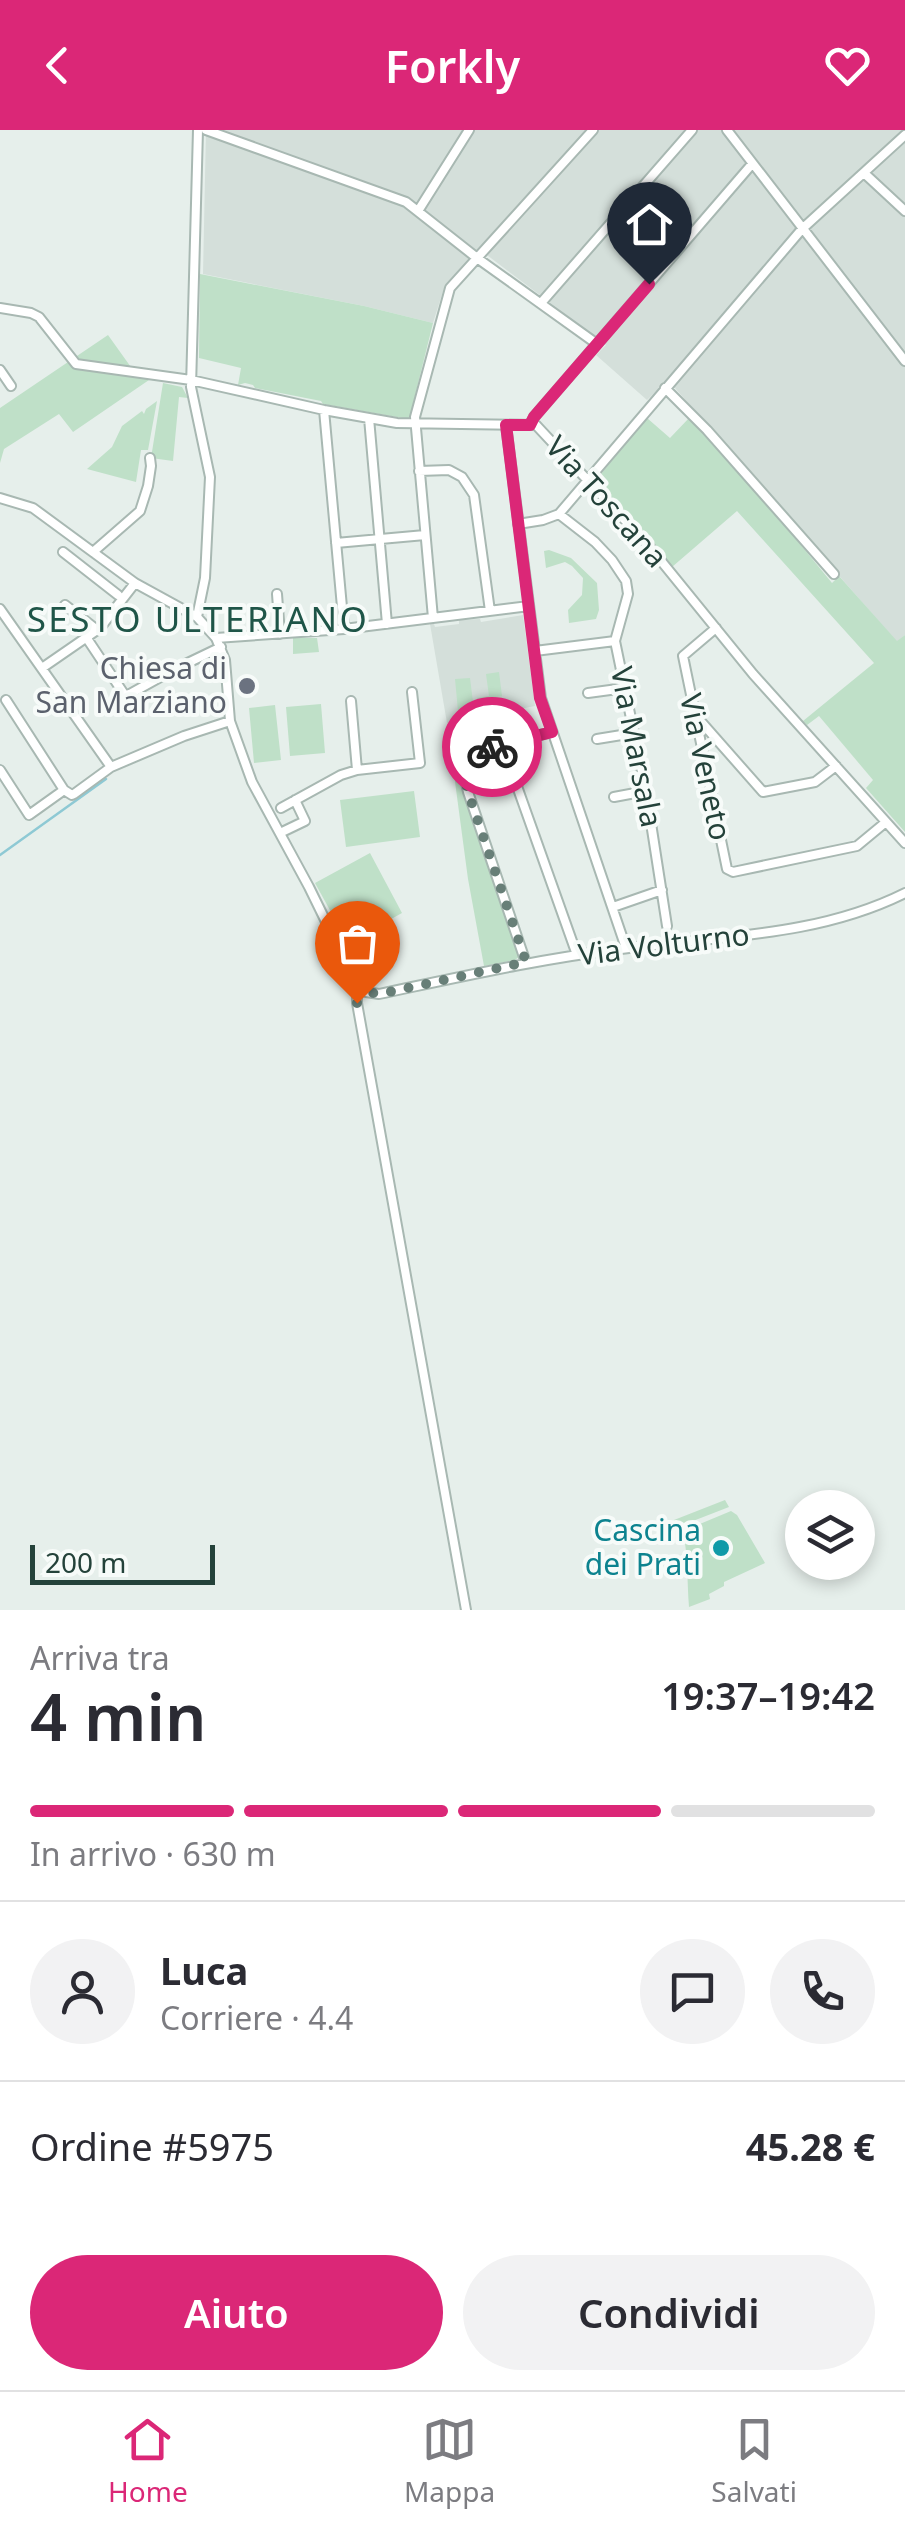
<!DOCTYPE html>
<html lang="it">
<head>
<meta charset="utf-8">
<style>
	:root { --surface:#fff; --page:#f2f2f3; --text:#2b2b33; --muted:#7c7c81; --line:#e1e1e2; --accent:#db2777 }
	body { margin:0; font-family:"Noto Sans",sans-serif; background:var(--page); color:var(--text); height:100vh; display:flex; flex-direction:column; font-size:38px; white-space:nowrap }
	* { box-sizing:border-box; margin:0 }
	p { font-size:32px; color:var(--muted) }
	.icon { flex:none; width:55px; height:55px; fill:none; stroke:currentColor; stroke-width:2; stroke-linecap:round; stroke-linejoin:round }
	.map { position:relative; height:1480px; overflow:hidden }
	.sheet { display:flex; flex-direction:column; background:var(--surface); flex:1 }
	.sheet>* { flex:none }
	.tools { position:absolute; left:785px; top:1360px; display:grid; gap:20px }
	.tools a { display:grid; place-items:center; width:90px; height:90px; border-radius:50%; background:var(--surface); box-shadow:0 5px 15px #0003; font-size:50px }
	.scale { position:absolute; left:30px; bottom:25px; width:185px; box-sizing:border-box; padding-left:10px; border:5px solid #24423a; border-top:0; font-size:28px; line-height:35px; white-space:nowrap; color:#24423a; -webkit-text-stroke:8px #f7fbf9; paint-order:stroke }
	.pin { position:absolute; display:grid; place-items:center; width:85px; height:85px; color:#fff; margin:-102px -42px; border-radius:50% 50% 50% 0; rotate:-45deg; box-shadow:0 0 10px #0007 }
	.pin .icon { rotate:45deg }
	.courier { position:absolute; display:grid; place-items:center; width:100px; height:100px; margin:-50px; border:8px solid #db2777; border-radius:50%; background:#fff; color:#222; box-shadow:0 2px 12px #0007 }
	.headline em { font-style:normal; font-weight:600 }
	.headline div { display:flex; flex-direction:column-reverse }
	.headline { display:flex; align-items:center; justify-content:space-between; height:170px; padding:0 30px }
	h1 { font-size:65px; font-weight:600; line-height:75px }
	.bar { display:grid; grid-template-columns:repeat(4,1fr); gap:15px 10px; align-content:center; height:120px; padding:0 30px }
	.bar i { height:12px; border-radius:8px; background:var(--line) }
	.bar .on { background:var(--accent) }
	.bar p { grid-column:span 4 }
	.line { display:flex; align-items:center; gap:25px; padding:0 30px; border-top:2px solid var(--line) }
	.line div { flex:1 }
	.round { display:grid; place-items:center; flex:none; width:105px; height:105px; border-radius:52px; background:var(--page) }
	.primary-button { display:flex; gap:20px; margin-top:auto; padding:20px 30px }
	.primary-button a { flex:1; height:115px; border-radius:60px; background:var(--accent); color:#fff; font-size:40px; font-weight:600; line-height:115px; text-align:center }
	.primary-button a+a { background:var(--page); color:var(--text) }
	header { display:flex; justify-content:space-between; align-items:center; height:130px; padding:0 30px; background:var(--accent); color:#fff; font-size:45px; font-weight:600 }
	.tabs { display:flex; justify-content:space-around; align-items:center; height:140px; border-top:2px solid var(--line); background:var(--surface); font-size:28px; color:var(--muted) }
	.tabs a { display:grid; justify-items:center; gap:5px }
	.tabs .on { color:var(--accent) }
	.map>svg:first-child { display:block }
</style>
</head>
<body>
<header><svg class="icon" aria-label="back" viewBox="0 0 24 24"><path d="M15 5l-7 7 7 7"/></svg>Forkly<svg class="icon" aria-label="heart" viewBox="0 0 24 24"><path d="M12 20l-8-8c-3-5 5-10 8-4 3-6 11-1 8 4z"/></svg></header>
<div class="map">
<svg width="905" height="1480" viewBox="0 0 905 1480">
	<rect width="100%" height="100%" fill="#e6efeb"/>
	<path fill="#d4dfda" d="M206,0H905V505L897,512L668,250L647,270L596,225L606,215L479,119L445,155L433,193L364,176L203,144Z
		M523,485L535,576L447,593L430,494H434L435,497L459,494V490L480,489L481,492Z"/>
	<path fill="#bfe0c8" d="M200,144L364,176L433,193L410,286L408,289L323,274L321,271L255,258L253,255L245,253L238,255L241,238L199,228Z
		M108,205L133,240L149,250L73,302L59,284L4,319L0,333V278Z
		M163,253L182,257L188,268L179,267L173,331L151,328Z
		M157,271L148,320H141L136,352L87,339L112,317L122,296L142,281L144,284L146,279Z
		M647,288L670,308L689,288L759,364L832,453L839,446L897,511L905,505V702L866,658L873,650L819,586L807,595L803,591L874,533L737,381L672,437L596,350Z
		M549,420L571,428L597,453L599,480L596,489L569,493L568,480L582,465L583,448L572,436L565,432L546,438L544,421Z
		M293,508H317L319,522L293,524Z
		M499,542L502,566L496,567L497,576L478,578L477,568L489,566L486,544Z
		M470,548L474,580L458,581L455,549Z
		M321,574L325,623L290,626L286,577Z
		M275,575L281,630L254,633L249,578Z
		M451,622H456L464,661L521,825L515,830L484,836L468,749Z
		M414,661L420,707L346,717L340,670Z
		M370,723L402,783L348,813L315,753Z
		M725,1370L729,1377L675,1398L674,1390Z
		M731,1381L737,1385L765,1433L724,1452V1456L709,1464L710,1469L689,1477C687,1451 688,1425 683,1401Z"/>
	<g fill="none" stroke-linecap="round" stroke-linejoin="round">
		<path stroke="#8ec9d4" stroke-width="2.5" d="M0,725L106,649"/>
		<g stroke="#a8b8b2" stroke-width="12">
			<path id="minor" d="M206,0L406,72L477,128L597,214
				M727,0L905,231
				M864,43L905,81
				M418,81L469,0
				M541,173L692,0
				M0,178L31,183L39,187L76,234L191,250L324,280L397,293L536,295L649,416L753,544L905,713
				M0,240L11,256
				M665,258L707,300L834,444
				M324,280L344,499
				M369,288L387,494
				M506,295L541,568L626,818
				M530,295L534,287L752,34
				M419,341L449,340L462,347L474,365L490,481
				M0,368L33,378L135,453L197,487L216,508L225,530L230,591L252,652L309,757L357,855L366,862L379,864C460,847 539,829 621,819C717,806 817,807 905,763
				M559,384L595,412L612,430L626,451L628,464L615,511L646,661L667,796
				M518,394L543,390L559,384L802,99L905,5
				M336,413L425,405
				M63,422L118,465
				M93,422L140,381L148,356L151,336L150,328
				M277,464L280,504
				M65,475L97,500
				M0,479L111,637
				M197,487L205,448L210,347L191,257L198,0
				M433,488L415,287L450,158L593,0
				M716,498L683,526L727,739L733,742L857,716L886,692
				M86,507L124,564L128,565L173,540L221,517
				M216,508L344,499L529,476
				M535,521L615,511
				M42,538L100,498L135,453
				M588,563L625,558
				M6,570L64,660
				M351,571L357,640
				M696,586L763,662L815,652L836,636
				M597,609L634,603
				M502,614L577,825
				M0,640L29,685L64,660L72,665L74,664L111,637L184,606L230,591
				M614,667L646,661
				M281,678L341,645L357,640L420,633L412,562
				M280,703L305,691L295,670
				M613,777L662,760
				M526,833L468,662L460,625L552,602
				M357,855V873L466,1480"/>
		</g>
		<use href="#minor" stroke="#fff" stroke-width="8"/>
	</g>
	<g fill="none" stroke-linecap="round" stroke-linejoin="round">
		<path stroke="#687f78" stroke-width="10" stroke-dasharray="0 18" d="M357,873L358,855L366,862L380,864L526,832L468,662L460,625L492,617"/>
		<path stroke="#db2777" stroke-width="12" d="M492,617L552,602L540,568L506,295H530L534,287L649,154"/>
	</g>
	<circle fill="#6b7280" stroke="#f7fbf9" stroke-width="4" cx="247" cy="556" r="10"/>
	<circle fill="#0f9aa8" stroke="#f7fbf9" stroke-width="4" cx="721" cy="1418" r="10"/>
	<g text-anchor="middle" stroke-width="8" stroke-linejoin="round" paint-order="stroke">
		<g font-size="30" fill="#24423a" stroke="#f7fbf9">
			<text transform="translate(606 372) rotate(48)" y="10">Via Toscana</text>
			<text transform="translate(636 617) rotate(79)" y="10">Via Marsala</text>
			<text transform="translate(705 637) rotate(78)" y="10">Via Veneto</text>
			<text transform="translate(664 815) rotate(-7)" y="10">Via Volturno</text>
		</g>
		<g font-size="30" fill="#5b616d" stroke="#f7fbf9" text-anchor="end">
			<text x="227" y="549">Chiesa di<tspan x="227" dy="34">San Marziano</tspan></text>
		</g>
		<g font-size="30" fill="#0d838f" stroke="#f7fbf9" text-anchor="end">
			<text x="701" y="1411">Cascina<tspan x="701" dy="34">dei Prati</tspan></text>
		</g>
		<g font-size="35" letter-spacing="2.5" fill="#1f5548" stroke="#f7fbf9">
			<text x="198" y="502">SESTO ULTERIANO</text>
		</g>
	</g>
</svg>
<div class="tools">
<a><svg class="icon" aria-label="layers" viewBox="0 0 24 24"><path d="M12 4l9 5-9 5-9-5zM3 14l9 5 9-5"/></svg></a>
</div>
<div class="scale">200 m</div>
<div class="pin" style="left:357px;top:873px;background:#ea580c"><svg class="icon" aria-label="bag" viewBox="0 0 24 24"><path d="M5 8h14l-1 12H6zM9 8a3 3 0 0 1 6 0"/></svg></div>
<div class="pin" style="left:649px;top:154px;background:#1f2937"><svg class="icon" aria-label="home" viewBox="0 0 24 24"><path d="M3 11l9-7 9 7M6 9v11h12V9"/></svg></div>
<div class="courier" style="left:492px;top:617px"><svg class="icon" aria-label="bike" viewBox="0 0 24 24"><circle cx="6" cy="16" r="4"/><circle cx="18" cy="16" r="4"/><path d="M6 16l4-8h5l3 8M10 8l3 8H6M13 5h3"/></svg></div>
</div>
<section class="sheet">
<div class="headline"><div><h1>4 min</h1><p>Arriva tra</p></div><em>19:37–19:42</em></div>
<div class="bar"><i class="on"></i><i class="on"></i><i class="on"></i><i></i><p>In arrivo · 630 m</p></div>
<div class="line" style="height:180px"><a class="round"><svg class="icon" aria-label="person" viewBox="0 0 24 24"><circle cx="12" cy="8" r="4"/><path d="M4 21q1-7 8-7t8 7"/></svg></a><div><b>Luca</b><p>Corriere · 4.4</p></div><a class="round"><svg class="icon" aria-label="chat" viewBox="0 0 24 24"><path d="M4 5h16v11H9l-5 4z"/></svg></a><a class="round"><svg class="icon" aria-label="phone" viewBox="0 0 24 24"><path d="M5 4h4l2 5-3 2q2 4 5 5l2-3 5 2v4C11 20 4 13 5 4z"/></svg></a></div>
<div class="line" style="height:130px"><div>Ordine #5975</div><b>45.28 €</b></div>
<div class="primary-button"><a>Aiuto</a><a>Condividi</a></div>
</section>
<nav class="tabs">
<a class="on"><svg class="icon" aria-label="home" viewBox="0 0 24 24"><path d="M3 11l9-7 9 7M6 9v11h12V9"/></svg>Home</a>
<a><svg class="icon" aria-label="map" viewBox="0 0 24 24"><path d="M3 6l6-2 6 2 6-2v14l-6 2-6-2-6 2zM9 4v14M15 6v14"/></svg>Mappa</a>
<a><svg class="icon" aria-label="saved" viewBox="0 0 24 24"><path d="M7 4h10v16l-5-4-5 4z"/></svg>Salvati</a>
</nav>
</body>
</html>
